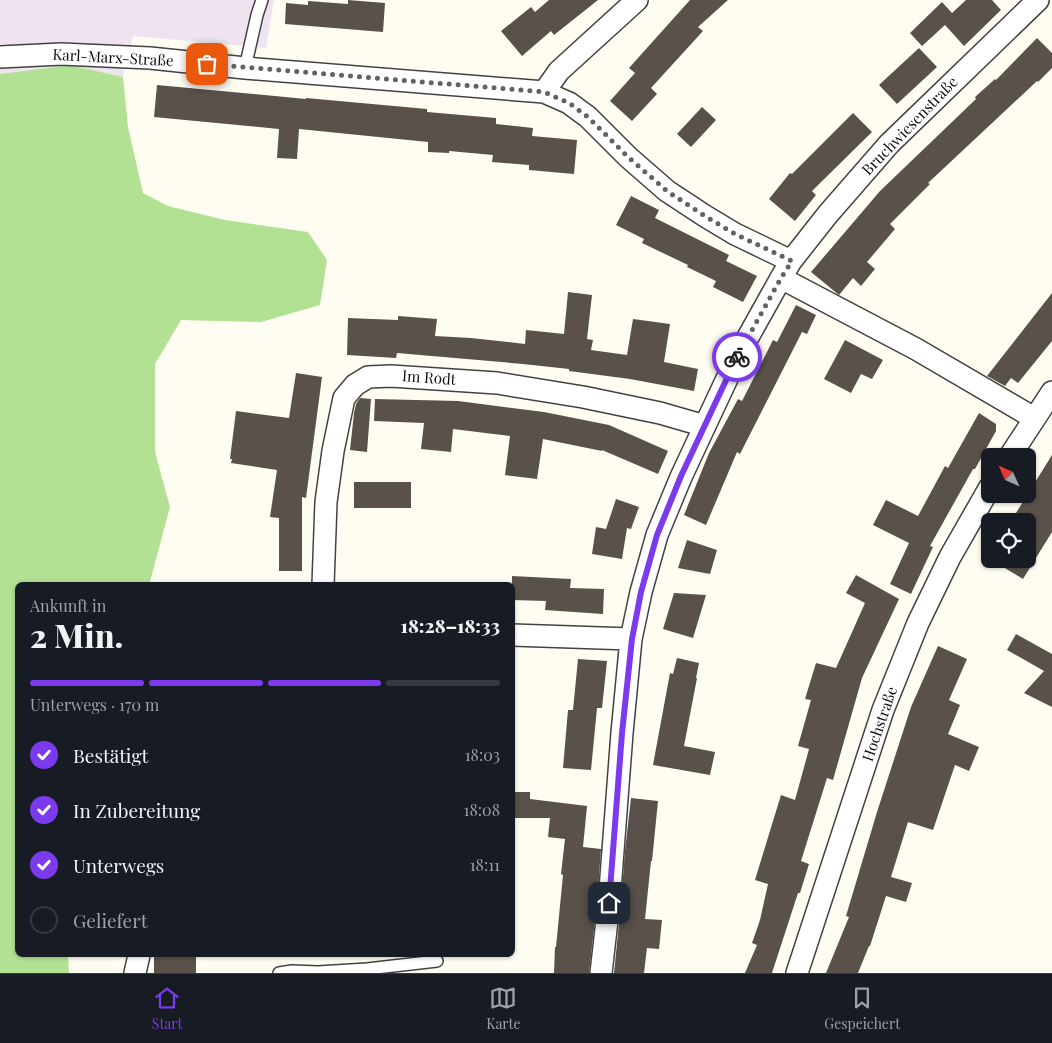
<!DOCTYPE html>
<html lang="de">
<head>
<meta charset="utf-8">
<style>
	:root { --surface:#171b24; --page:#242831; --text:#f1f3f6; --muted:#9ea1a6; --line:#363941; --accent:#7c3aed }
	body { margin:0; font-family:"Playfair Display",serif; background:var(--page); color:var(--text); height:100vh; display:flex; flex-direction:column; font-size:19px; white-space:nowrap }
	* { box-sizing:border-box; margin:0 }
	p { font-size:16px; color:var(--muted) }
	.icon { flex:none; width:28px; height:28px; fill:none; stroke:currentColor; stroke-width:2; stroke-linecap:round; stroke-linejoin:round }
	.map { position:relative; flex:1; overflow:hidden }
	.panel { position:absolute; left:15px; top:582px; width:500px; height:375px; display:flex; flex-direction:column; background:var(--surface); border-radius:8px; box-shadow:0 1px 4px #0004 }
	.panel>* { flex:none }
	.needle { width:32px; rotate:315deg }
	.buttons { position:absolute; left:981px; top:448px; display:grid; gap:10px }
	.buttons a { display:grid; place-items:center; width:55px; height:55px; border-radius:8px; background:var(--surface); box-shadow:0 1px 4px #0004; font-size:25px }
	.pin { position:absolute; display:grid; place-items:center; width:42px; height:42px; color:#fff; margin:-21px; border-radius:10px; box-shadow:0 2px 8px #0006 }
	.courier { position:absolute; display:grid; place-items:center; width:50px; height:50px; margin:-25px; border:4px solid #7c3aed; border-radius:50%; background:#fff; color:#222; box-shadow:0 1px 6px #0007 }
	.headline em { font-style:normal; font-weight:800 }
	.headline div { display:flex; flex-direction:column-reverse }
	.headline { display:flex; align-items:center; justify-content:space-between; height:85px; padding:0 15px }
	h1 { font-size:32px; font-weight:800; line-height:38px }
	.bar { display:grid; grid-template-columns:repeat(4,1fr); gap:8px 5px; align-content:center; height:60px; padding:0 15px }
	.bar i { height:6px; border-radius:4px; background:var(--line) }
	.bar .active { background:var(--accent) }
	.bar p { grid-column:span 4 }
	ol { padding:0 15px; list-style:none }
	li { display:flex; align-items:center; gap:15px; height:55px }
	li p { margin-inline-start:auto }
	li .icon { padding:5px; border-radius:50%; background:var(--accent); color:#fff; stroke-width:4 }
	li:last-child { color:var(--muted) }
	li i { width:28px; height:28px; border:2px solid var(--line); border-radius:50% }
	.dock { display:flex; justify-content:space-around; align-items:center; height:70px; border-top:1px solid var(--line); background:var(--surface); font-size:14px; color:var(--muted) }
	.dock a { display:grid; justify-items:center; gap:2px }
	.dock .active { color:var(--accent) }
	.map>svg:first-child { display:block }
</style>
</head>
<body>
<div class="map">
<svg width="1052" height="973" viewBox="0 0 1052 973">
	<rect width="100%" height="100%" fill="#fffdf2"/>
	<path fill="#eee3ef" d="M0,0H274L266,48L133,36L123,77L70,65L0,74Z"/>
	<path fill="#b2e194" d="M70,65L123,77L128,127L143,193L168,206L225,220L308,232L327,260L320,305L261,322L181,320L155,364V452L170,507L149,585H18V955H68L69,973H0V74Z"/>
	<path fill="#59514a" d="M348,0L385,3L383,32L285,24L286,3L308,5V1L348,4Z
		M549,0H598L554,35L551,31L522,56L501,31L531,7L535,12Z
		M690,0H728L698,27L703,31L651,88L657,94L632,121L610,101L635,73L629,68Z
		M966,0H992L1001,10L964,46L945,25L922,46L910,33L942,2L952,13Z
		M1037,38L1052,53V68L1038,82L1037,81L928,183L930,184L890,224L895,229L867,262L875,269L861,286L853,278L839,295L811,272L880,191L976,99L975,97L995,79L996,80Z
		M919,48L937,67L897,104L879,85Z
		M157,85L306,99V98L427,109V112L496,118V124L533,128L532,136L577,140L574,174L529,170V165L492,162L493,155L449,151V153L428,152V142L299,129L297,159L277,158L279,129L154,117Z
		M702,107L716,120L691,147L677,134Z
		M853,113L872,132L812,191L816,195L795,221L769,199L790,173L792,174Z
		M631,196L659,210L655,218L729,255L726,261L757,276L743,302L713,287L716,281L687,267L688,265L642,243L644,239L616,225Z
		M568,292L592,295L587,339L593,340L591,350L627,355L633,319L670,324L664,362L698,369L694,391L630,379L569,371V369L523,364L397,353L396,358L347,355L348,318L398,320V316L437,319L435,336L471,338L525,344L526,330L564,334Z
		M1052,293V341L1018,383L1011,378L1005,386L989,377L987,376Z
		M796,305L816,315L807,334L802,332L740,454L737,452L706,525L684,515L709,453L738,399L742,401L773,340L777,342Z
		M845,340L883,360L872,379L861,374L851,393L824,379Z
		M296,373L322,377L306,498L302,497V571H279V518L270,517L277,470L231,463L232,459H230L236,411L289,418Z
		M360,398L371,399L367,452L350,450L354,413L356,404Z
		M375,399L458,401L544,412L609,425L668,451L658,474L602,450V451L543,439L537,479L505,475L510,436L453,429L451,452L421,449L424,423L374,421Z
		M979,413L996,424V431L975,469H973L930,546L933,547L911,594L890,584L909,543L873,525L886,500L918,516L945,466L948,468Z
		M1052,455V532L1023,579L990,559H1028V521H1011Z
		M354,482H411V508H354Z
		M616,499L639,507L631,529L627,528L622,559L592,554L596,527L606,529Z
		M687,540L717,550L710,574L678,568Z
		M856,575L899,599L862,678L833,780L827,778L801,861L809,864L800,893H798L772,973H745L757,945L752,943L760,920L768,884L755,880L781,795L795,800L809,749L798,746L811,700L805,699L816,663L836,668L865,603L846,593Z
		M512,576L571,579L570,588L604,589L603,614L545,610L546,601L512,600Z
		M674,593L706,595L693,638L663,629Z
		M1016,634L1052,654V707L1024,693L1044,671L1007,650Z
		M938,646L967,659L949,700L960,705L948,734L979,747L969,771L955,765L933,830L908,822L891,877L912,883L906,902L886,896L870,946H869L858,973H826L849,917L846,916L877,812L911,707Z
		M677,658L699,663L696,678H697L684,746L715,752L710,775L653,765L670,673L673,674Z
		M578,659L607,661L602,708H597L591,770L563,768L568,710H573Z
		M512,792H530V799L587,806L583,847L601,849L597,902L589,973H554L555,947H556L563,875L561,874L565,839L548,837L550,818H512Z
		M631,798L658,801L652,861H651L645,919L662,920L659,949L647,948L644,973H614L621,904L625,851Z
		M154,955H196V973H154Z"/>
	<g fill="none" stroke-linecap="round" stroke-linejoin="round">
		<g stroke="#424242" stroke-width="14">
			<path id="service" d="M245,68L257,15L262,0
				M279,973L292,971L318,972L367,969L437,961"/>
		</g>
		<g stroke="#424242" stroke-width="24">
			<path id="minor" d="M0,57L61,54L150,58L245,68L544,92L569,103L588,117L628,157L667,191L705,216L735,234L791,261
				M544,92L559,71L637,0
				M781,278L916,349L1034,418
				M1010,456L1052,392
				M323,585L326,502L333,451L344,398L355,385L368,377L391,376L497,383L583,397L660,413L705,426
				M512,635L631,639
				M135,973L139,955
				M601,973L609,903L622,733L631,639L641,592L657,535L681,477L738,355L781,278L791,261L828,214L889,144L1038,0
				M797,973L883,710L918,623L950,557L990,487"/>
		</g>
		<use href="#service" stroke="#fff" stroke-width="11"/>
		<use href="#minor" stroke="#fff" stroke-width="21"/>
	</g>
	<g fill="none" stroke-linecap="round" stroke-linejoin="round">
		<path stroke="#63625e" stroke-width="5" stroke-dasharray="0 9" d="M207,64L544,92L569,103L588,117L628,157L667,191L705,216L735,234L792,261L781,278L737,357"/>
		<path stroke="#7c3aed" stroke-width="6" d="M609,903L622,733L632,639L641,592L657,535L681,476L737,357"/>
	</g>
	<g text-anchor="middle" stroke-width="5" stroke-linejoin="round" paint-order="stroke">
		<g font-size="15" fill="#0f0f0f" stroke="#fff">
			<text transform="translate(113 58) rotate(3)" y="5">Karl-Marx-Straße</text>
			<text transform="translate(910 126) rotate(-46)" y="5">Bruchwiesenstraße</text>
			<text transform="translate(429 378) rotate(4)" y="5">Im Rodt</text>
			<text transform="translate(880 724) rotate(-71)" y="5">Hochstraße</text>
		</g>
	</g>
</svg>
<div class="buttons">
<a><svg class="needle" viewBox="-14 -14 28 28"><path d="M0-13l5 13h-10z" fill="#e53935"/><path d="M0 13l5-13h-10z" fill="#9ea1a6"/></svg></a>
<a><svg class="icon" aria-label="locate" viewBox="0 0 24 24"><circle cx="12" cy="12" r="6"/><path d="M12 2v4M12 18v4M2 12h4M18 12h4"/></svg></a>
</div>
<div class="pin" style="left:207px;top:64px;background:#ea580c"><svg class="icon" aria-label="bag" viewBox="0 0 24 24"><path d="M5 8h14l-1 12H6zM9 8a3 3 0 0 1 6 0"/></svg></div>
<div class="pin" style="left:609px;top:903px;background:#1f2937"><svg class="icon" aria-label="home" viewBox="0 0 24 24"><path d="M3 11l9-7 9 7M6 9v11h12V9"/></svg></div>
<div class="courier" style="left:737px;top:357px"><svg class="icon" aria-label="bike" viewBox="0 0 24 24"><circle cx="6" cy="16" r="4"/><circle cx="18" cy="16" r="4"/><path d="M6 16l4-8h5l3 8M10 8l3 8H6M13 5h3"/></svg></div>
<section class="panel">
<div class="headline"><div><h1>2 Min.</h1><p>Ankunft in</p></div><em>18:28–18:33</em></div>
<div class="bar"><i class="active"></i><i class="active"></i><i class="active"></i><i></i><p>Unterwegs · 170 m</p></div>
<ol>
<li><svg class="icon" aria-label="check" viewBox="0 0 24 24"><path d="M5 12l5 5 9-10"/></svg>Bestätigt<p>18:03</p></li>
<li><svg class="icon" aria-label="check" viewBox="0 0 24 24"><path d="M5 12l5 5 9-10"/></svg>In Zubereitung<p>18:08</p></li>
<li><svg class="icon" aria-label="check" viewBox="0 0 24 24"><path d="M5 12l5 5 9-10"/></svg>Unterwegs<p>18:11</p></li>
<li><i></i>Geliefert</li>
</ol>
</section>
</div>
<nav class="dock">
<a class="active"><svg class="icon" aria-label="home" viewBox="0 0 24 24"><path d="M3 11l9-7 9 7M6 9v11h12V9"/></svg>Start</a>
<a><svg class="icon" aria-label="map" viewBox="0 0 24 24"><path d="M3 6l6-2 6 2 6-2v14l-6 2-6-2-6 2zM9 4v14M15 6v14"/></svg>Karte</a>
<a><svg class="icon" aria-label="saved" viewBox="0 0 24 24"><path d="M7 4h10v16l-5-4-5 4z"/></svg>Gespeichert</a>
</nav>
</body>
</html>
